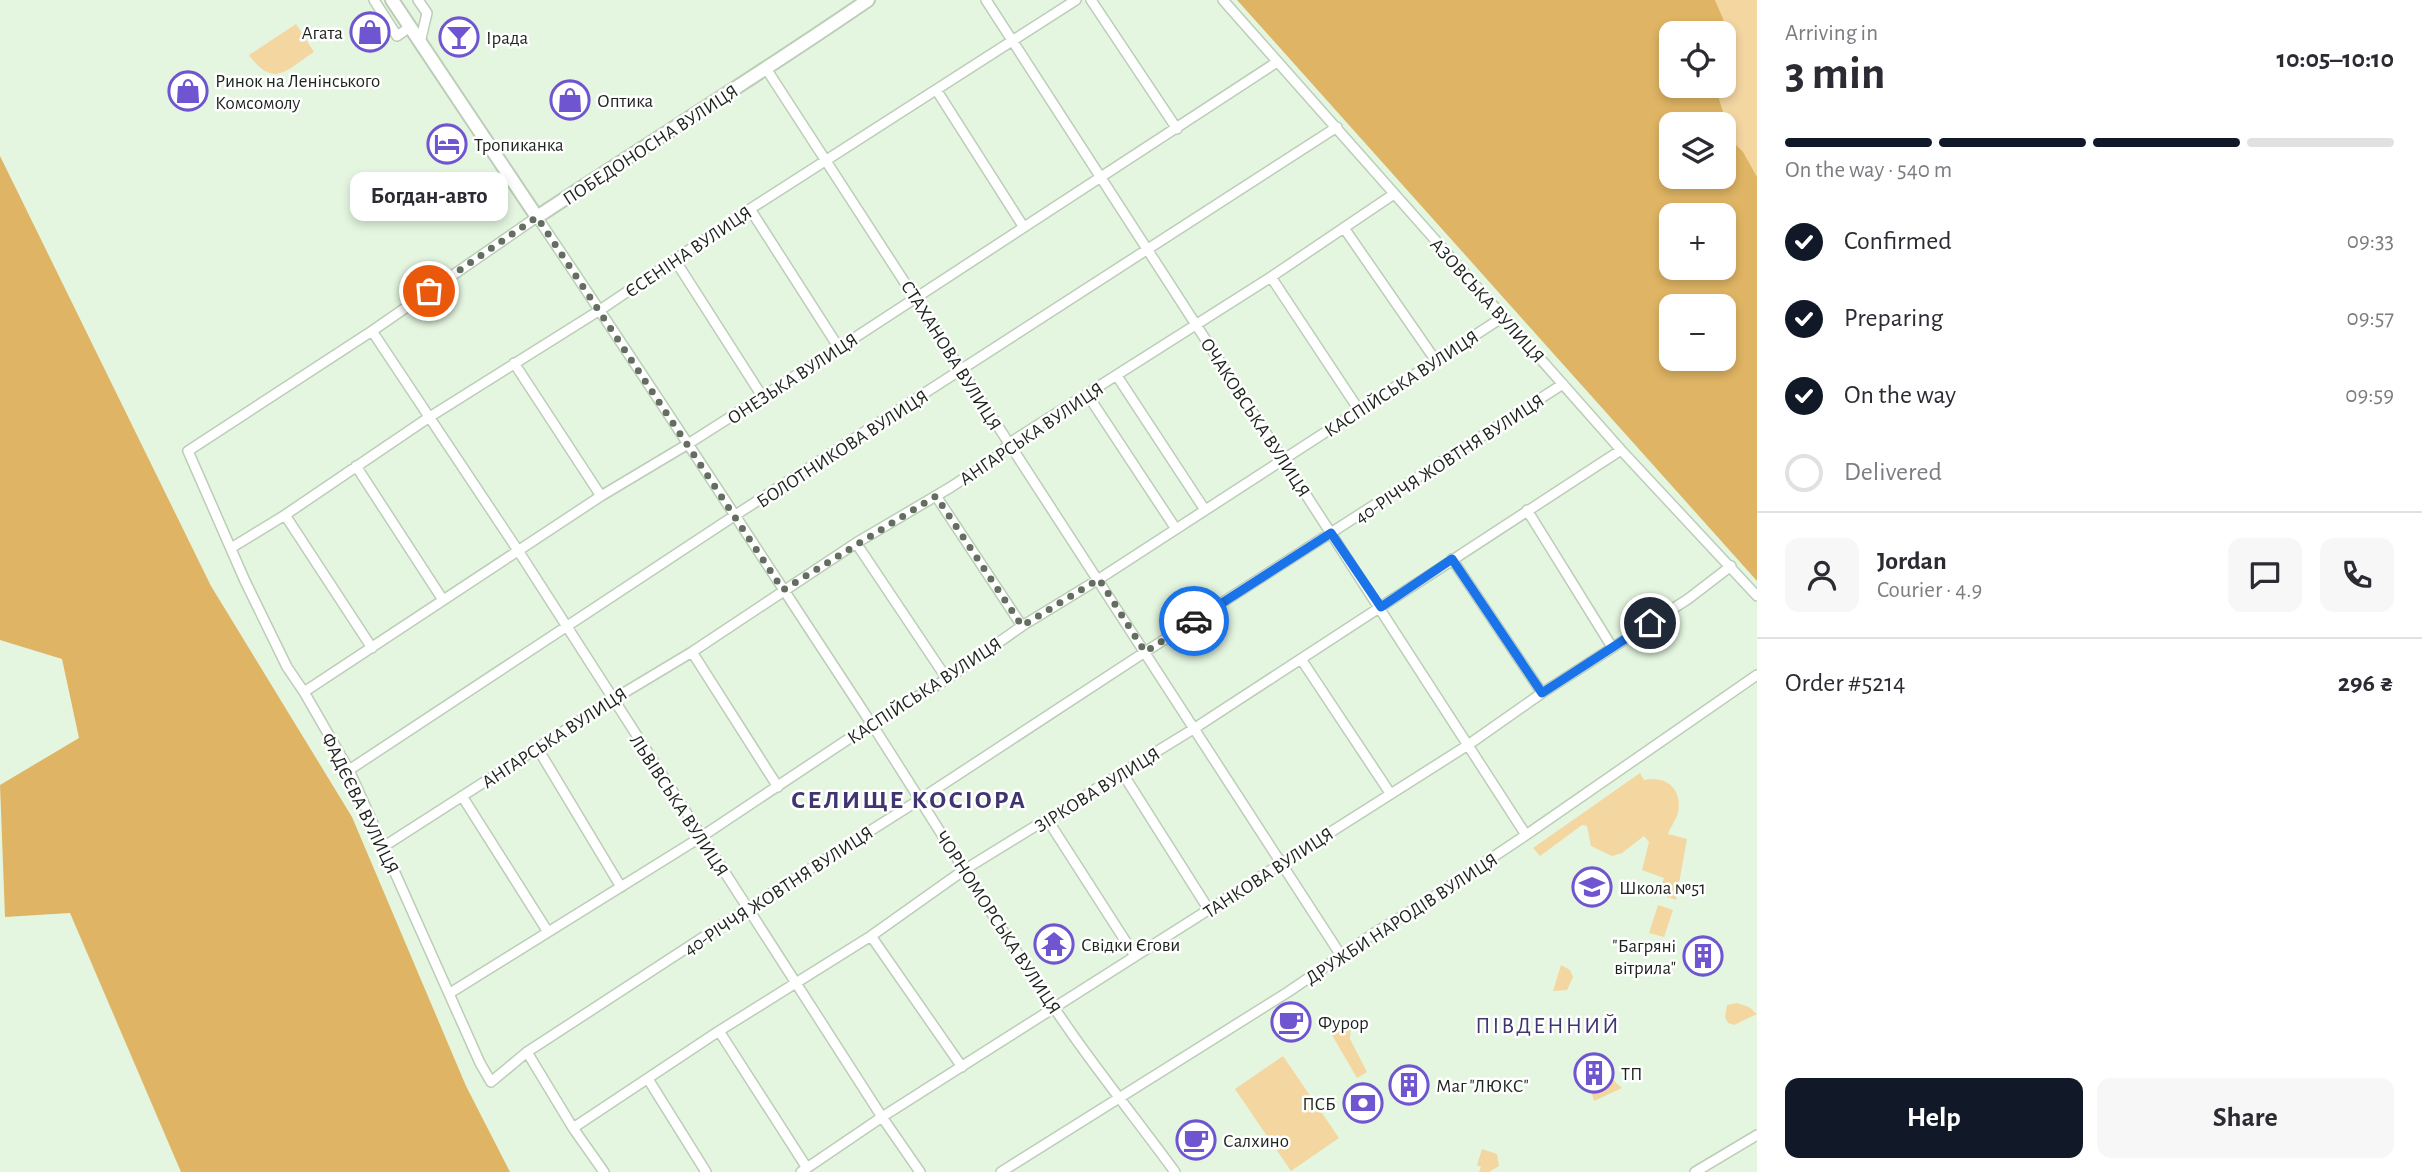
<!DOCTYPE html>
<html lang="en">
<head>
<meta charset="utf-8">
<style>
	:root { --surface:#fff; --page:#f7f7f7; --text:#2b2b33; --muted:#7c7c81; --line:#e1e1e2; --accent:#111827 }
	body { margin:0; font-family:"Alegreya Sans",sans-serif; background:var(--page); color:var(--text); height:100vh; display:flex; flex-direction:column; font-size:26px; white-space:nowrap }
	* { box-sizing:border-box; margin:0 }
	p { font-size:23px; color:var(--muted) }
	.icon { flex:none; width:38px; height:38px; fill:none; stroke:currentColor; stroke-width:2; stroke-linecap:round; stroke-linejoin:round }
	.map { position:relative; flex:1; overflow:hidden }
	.side { display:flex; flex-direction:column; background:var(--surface); width:665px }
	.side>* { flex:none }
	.tools { position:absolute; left:1659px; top:21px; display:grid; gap:14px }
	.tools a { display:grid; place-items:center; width:77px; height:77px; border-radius:14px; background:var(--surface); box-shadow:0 4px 10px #0003; font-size:35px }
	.pin { position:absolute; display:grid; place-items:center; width:60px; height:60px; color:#fff; margin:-30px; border:4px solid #fff; border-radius:50%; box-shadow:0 2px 7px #0007 }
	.courier { position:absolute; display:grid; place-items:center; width:70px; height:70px; margin:-35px; border:5px solid #1a73e8; border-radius:50%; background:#fff; color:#222; box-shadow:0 2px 9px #0007 }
	.bubble { position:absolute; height:49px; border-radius:14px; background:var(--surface); box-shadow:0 4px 10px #0003; font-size:23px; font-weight:700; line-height:49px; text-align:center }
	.summary em { font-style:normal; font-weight:700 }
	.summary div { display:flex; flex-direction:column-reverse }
	.summary { display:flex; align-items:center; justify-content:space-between; height:119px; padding:0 28px }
	h1 { font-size:46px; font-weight:700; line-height:52px }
	.bar { display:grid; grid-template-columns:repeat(4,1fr); gap:10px 7px; align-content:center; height:84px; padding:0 28px }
	.bar i { height:9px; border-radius:5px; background:var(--line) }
	.bar .active { background:var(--accent) }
	.bar p { grid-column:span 4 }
	.line { display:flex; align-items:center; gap:18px; padding:0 28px; border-top:2px solid var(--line) }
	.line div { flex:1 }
	.round { display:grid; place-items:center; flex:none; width:74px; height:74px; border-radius:14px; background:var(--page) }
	ol { padding:0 28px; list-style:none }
	li { display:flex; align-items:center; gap:21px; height:77px }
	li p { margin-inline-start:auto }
	li .icon { padding:7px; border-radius:50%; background:var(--accent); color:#fff; stroke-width:4 }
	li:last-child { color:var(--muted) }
	li i { width:38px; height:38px; border:4px solid var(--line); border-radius:50% }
	.button { display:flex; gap:14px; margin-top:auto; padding:14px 28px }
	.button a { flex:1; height:80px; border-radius:14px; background:var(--accent); color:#fff; font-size:28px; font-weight:700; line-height:80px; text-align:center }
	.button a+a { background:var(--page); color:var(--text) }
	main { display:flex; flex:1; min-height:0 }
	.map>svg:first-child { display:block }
</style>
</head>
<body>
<main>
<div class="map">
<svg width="1757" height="1172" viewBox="0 0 1757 1172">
	<rect width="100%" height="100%" fill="#e4f6e0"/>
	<path fill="#f4d6a1" d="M1715,0H1757V179L1732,142L1715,86H1724L1723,33L1725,23Z
		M296,24L314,52C286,70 274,89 249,55Z
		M1640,773L1644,780C1666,775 1683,789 1678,813C1676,820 1671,826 1668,834L1687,839L1676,900L1659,894L1664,878L1642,870L1649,842L1644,836L1622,853L1612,856L1591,846L1587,826L1582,825L1540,856L1533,848Z
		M1658,905L1673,910L1664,937L1649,933Z
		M1561,965L1570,970L1573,977L1567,990L1553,991Z
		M1737,1003L1749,1007L1757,1014L1734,1025L1728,1023L1725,1017L1727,1005Z
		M1351,1025L1350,1039L1367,1072L1357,1078L1332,1035Z
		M1283,1056L1339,1138L1291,1171L1235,1089Z
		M1612,1079L1622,1088L1594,1101L1592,1094L1598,1083Z
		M1482,1149L1497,1154L1499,1166L1489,1172H1479L1481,1167L1477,1165Z"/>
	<path fill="#dfb464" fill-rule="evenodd" d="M1237,0H1715L1725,23L1723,33H1671V86H1715L1732,141L1743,152L1757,177V581ZM1671,124H1724V177H1671ZM1671,215H1724V268H1671ZM1671,306H1724V359H1671Z
		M0,156L211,586L352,817L466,1086L510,1172H181L70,913L5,917L0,785L79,738L62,659L0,640Z"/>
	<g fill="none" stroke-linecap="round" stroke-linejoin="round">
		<g stroke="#bccdb8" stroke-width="12">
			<path id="street" d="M374,0L397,36L410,27
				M418,0L427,13L420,43
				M986,0L1526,835
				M1091,0L1177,129
				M1223,0L1621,450L1757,596
				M767,70L1342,957
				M937,91L1023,226
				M750,209L839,348
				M1344,228L1436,361
				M675,260L762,396
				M1271,277L1359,410
				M372,331L519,552L882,1117L920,1172
				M514,363L601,496
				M1117,376L1205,510
				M1087,394L1176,529
				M356,466L443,600
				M936,496L1022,626
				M1527,510L1612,647
				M285,515L372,648
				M856,543L947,679
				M231,548L285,515L428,418L600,310L750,209L1076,0
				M1452,559L1542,693
				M692,652L778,787
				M1301,659L1390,793
				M304,692L601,496L688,444L839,348L1277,62
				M538,749L621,887
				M349,770L734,516L1337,127
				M1123,774L1209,910
				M462,796L548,932
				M1047,819L1135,956
				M383,847L612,700L692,652L856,543L951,487L999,455L1008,444L1271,277L1394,194
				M871,936L962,1067
				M450,993L701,837L871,724L947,679L1022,626L1099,579L1503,317
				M719,1031L807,1168
				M527,1052L573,1128L604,1172
				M648,1079L706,1172
				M573,1128L719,1031L871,936L964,870L1195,728L1621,450
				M801,1172L882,1117L1468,745L1542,693L1688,599L1731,566
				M1001,1172L1288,992L1376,932L1421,905L1526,835L1757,675
				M1175,1172C1142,1127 1107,1083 1075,1038C1003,936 939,828 871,723C760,554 650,384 537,217L372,331L188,451L245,581L287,667L304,692L349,770L480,1063L491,1082L527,1052L748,908L919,800L1145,652L1563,384
				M1695,1172L1757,1135"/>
		</g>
		<g stroke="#bccdb8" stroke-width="16">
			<path id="secondary" d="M392,0L537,217C647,144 759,75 868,0"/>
		</g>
		<use href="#street" stroke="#fff" stroke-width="9"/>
		<use href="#secondary" stroke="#fff" stroke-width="12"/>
	</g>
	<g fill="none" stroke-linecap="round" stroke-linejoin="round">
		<path stroke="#636e61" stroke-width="7" stroke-dasharray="0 12.6" d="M429,291L537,217L783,590L936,496L1022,626L1099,579L1145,652L1194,621"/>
		<path stroke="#1a73e8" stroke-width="9" d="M1194,621L1331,533L1381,607L1452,559L1542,693L1650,623"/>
	</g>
	<defs>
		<g id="shop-ring" transform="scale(2.0125)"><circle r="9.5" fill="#fff" stroke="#6f56d0" stroke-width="1.5"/><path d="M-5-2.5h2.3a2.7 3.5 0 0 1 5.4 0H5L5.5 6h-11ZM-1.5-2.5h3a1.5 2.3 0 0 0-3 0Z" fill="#6f56d0"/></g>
		<g id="bar-ring" transform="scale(2.0125)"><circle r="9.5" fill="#fff" stroke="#6f56d0" stroke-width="1.5"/><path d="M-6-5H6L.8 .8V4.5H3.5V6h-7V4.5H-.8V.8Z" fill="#6f56d0"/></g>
		<g id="hotel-ring" transform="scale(2.0125)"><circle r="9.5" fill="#fff" stroke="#6f56d0" stroke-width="1.5"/><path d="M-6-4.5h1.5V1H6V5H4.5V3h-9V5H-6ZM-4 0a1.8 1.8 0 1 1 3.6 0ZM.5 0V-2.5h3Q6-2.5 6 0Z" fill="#6f56d0"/></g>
		<g id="school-ring" transform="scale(2.0125)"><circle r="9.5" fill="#fff" stroke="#6f56d0" stroke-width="1.5"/><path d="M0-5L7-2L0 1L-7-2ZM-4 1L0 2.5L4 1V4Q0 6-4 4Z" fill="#6f56d0"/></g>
		<g id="temple-ring" transform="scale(2.0125)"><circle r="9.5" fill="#fff" stroke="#6f56d0" stroke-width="1.5"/><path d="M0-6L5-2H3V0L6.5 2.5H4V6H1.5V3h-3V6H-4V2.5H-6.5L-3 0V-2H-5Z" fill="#6f56d0"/></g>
		<g id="building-ring" transform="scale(2.0125)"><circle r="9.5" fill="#fff" stroke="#6f56d0" stroke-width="1.5"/><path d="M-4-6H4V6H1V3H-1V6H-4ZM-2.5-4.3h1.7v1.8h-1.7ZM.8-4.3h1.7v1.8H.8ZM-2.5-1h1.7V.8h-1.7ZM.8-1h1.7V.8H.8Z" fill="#6f56d0"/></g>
		<g id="cafe-ring" transform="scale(2.0125)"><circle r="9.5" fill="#fff" stroke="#6f56d0" stroke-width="1.5"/><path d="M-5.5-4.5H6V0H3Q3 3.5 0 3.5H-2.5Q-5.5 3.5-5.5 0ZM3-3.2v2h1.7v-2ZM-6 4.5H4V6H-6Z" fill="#6f56d0"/></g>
		<g id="bank-ring" transform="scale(2.0125)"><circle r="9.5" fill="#fff" stroke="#6f56d0" stroke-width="1.5"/><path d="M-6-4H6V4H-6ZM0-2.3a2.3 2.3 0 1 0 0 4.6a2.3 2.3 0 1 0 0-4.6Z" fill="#6f56d0"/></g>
	</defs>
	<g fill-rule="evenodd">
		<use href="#shop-ring" x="370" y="32"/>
		<use href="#bar-ring" x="459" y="37"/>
		<use href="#shop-ring" x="188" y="91"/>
		<use href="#shop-ring" x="570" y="100"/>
		<use href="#hotel-ring" x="447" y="144"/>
		<use href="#school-ring" x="1592" y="887"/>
		<use href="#temple-ring" x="1054" y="944"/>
		<use href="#building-ring" x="1703" y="956"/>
		<use href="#cafe-ring" x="1291" y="1022"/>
		<use href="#building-ring" x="1594" y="1073"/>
		<use href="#building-ring" x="1409" y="1085"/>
		<use href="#bank-ring" x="1363" y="1103"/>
		<use href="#cafe-ring" x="1196" y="1140"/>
	</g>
	<g text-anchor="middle" stroke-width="5" stroke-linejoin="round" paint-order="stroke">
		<g font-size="19" fill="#1d241c" stroke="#fff" text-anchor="start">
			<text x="343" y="39" text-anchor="end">Агата</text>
			<text x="486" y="44">Ірада</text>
			<text x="215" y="87">Ринок на Ленінського<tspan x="215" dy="22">Комсомолу</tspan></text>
			<text x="597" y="107">Оптика</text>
			<text x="474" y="151">Тропиканка</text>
			<text x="1619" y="894">Школа №51</text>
			<text x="1081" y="951">Свідки Єгови</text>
			<text x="1676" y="952" text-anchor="end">"Багряні<tspan x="1676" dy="22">вітрила"</tspan></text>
			<text x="1318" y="1029">Фурор</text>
			<text x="1621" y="1080">ТП</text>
			<text x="1436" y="1092">Маг "ЛЮКС"</text>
			<text x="1336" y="1110" text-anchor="end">ПСБ</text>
			<text x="1223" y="1147">Салхино</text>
		</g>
		<g font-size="19" fill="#1d241c" stroke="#fff">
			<text transform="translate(650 144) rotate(-33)" y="7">ПОБЕДОНОСНА ВУЛИЦЯ</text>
			<text transform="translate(688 251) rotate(-34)" y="7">ЄСЕНІНА ВУЛИЦЯ</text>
			<text transform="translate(1488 300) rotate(48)" y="7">АЗОВСЬКА ВУЛИЦЯ</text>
			<text transform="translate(952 355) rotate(58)" y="7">СТАХАНОВА ВУЛИЦЯ</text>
			<text transform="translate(792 378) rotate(-33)" y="7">ОНЕЗЬКА ВУЛИЦЯ</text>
			<text transform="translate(1401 383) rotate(-33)" y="7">КАСПІЙСЬКА ВУЛИЦЯ</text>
			<text transform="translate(1256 417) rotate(57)" y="7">ОЧАКОВСЬКА ВУЛИЦЯ</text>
			<text transform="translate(1031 433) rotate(-34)" y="7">АНГАРСЬКА ВУЛИЦЯ</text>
			<text transform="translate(842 448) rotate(-33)" y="7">БОЛОТНИКОВА ВУЛИЦЯ</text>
			<text transform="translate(1449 458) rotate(-33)" y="7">40-РІЧЧЯ ЖОВТНЯ ВУЛИЦЯ</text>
			<text transform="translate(924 690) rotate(-33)" y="7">КАСПІЙСЬКА ВУЛИЦЯ</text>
			<text transform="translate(554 737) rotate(-33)" y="7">АНГАРСЬКА ВУЛИЦЯ</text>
			<text transform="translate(1097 789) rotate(-32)" y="7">ЗІРКОВА ВУЛИЦЯ</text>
			<text transform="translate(361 803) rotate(64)" y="7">ФАДЄЄВА ВУЛИЦЯ</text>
			<text transform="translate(680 805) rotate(57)" y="7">ЛЬВІВСЬКА ВУЛИЦЯ</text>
			<text transform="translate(1268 872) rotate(-33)" y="7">ТАНКОВА ВУЛИЦЯ</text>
			<text transform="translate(778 890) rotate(-33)" y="7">40-РІЧЧЯ ЖОВТНЯ ВУЛИЦЯ</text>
			<text transform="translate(1401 918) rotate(-33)" y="7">ДРУЖБИ НАРОДІВ ВУЛИЦЯ</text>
			<text transform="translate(999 922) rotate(57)" y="7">ЧОРНОМОРСЬКА ВУЛИЦЯ</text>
		</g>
		<g font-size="23" letter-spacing="2" fill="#3f3571" stroke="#fff">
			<text x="1548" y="1033">ПІВДЕННИЙ</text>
		</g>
		<g font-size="26" font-weight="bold" letter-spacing="2" fill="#3f3571" stroke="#fff">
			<text x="909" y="808">СЕЛИЩЕ КОСІОРА</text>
		</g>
	</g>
</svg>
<div class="tools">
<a><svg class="icon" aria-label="locate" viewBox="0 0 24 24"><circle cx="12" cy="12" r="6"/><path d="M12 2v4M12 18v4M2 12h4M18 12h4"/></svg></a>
<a><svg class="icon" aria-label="layers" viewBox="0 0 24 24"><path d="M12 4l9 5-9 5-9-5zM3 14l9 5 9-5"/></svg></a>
<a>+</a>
<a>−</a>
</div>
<div class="pin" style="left:429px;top:291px;background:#ea580c"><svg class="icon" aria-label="bag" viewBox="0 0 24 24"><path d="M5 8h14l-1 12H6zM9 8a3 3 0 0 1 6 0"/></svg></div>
<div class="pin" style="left:1650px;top:623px;background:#1f2937"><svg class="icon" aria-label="home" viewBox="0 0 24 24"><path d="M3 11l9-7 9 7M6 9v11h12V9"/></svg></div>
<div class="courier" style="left:1194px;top:621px"><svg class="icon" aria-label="car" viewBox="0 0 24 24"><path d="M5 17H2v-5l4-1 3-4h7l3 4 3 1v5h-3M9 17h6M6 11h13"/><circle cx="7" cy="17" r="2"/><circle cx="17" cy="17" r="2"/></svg></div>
<div class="bubble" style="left:350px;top:172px;width:158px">Богдан-авто</div>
</div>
<section class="side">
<div class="summary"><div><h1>3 min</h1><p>Arriving in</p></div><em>10:05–10:10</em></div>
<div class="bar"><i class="active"></i><i class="active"></i><i class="active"></i><i></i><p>On the way · 540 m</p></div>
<ol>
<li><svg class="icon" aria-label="check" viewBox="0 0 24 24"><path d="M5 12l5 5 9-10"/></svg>Confirmed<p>09:33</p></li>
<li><svg class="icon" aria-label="check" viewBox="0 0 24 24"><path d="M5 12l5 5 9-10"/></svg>Preparing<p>09:57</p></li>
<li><svg class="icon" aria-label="check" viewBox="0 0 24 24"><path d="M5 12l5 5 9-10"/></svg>On the way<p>09:59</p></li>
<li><i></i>Delivered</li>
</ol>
<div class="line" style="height:126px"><a class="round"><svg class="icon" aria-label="person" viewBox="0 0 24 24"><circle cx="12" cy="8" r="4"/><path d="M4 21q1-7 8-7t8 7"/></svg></a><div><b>Jordan</b><p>Courier · 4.9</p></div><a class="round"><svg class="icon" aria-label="chat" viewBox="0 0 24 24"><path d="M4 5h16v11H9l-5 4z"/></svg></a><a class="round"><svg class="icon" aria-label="phone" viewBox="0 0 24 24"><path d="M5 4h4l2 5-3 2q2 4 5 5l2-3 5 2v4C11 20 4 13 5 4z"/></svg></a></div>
<div class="line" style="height:91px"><div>Order #5214</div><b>296 ₴</b></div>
<div class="button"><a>Help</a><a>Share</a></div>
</section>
</main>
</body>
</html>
